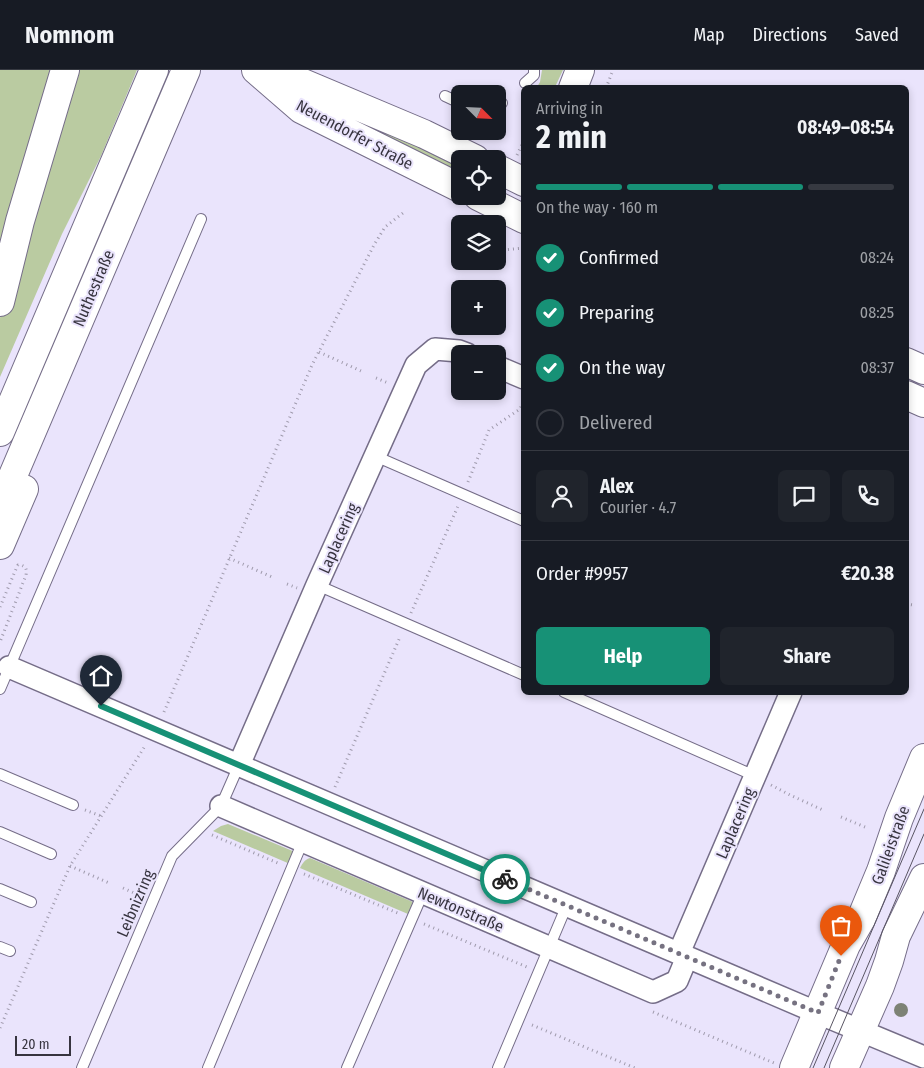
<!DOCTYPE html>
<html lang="en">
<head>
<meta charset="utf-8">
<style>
	:root { --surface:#171b24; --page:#20242c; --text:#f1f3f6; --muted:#9ea1a6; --line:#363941; --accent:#179176 }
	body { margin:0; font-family:"Fira Sans Condensed",sans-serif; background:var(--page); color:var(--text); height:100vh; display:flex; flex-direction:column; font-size:19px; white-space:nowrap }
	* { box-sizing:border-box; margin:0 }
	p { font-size:16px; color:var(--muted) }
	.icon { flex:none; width:28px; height:28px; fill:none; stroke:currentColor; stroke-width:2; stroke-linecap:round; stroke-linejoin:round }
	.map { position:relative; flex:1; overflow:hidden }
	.details { position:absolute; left:521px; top:15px; width:388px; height:610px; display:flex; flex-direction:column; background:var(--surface); border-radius:8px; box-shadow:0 2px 8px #0003 }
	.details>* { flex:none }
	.needle { width:32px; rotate:114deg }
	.fabs { position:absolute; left:451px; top:15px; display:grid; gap:10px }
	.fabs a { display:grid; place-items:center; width:55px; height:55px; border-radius:8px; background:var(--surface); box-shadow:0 2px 8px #0003; font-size:25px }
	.scale { position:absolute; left:15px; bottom:12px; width:56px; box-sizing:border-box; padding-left:5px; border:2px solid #37343f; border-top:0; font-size:14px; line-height:18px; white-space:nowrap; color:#37343f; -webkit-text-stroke:4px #eae4fc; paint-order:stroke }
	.pin { position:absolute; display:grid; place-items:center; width:42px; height:42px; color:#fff; margin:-51px -21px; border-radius:50% 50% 50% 0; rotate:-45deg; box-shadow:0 0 5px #0007 }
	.pin .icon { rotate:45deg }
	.courier { position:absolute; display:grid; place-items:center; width:50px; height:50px; margin:-25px; border:4px solid #179176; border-radius:50%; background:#fff; color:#222; box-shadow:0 1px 6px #0007 }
	.headline em { font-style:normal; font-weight:700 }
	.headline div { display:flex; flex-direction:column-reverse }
	.headline { display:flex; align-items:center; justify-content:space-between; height:85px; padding:0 15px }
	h1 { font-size:32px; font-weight:700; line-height:38px }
	.bar { display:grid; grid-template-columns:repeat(4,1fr); gap:8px 5px; align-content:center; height:60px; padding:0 15px }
	.bar i { height:6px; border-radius:4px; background:var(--line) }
	.bar .selected { background:var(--accent) }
	.bar p { grid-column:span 4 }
	.line { display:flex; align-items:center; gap:12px; padding:0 15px; border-top:1px solid var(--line) }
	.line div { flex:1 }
	.round { display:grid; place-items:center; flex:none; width:52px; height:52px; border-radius:8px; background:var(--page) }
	ol { padding:0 15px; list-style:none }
	li { display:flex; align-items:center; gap:15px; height:55px }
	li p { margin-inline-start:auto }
	li .icon { padding:5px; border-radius:50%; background:var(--accent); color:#fff; stroke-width:4 }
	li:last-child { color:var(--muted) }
	li i { width:28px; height:28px; border:2px solid var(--line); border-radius:50% }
	.action { display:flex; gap:10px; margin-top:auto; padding:10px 15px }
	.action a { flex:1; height:58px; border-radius:8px; background:var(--accent); color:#fff; font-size:20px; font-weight:700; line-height:58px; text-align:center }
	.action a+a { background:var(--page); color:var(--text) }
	header { display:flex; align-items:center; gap:30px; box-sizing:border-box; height:70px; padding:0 25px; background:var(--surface); border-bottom:1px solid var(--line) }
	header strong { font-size:24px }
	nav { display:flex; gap:28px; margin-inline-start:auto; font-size:18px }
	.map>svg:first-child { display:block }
</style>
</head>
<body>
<header>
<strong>Nomnom</strong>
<nav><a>Map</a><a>Directions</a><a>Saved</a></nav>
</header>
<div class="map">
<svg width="924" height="998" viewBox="0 0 924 998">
	<rect width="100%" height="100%" fill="#eae4fc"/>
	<path fill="#bacba1" d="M0,0H55L0,184Z
		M77,0H137L101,86L62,164L0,307V248Z
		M542,0H563L555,17H537L540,12Z
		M312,32L460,92V102Z
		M228,754L295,782L290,794L213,761L221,756Z
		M310,788L413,832L408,844L300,798C303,793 304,790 310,788Z"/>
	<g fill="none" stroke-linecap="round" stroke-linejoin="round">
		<g stroke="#756d88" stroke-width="12">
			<path id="lane" d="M525,13L534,5V0
				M445,26L460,33
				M498,37L502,33
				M375,386L524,451
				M317,515L524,605
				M0,619L201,149
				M564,622L755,706
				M0,704L73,735
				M0,762L51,784
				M0,819L31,832
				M0,877L10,881
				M82,998L172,786L221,736L239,695
				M208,998L303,771
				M347,998L423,823
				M498,998L567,835"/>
		</g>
		<g stroke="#756d88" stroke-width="24">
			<path id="street" d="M498,297L524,308
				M9,597L818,943L924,987
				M239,695L317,515L416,295L435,279L459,281L467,284
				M221,736L653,922L677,911L687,887
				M679,883L791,622"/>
		</g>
		<g stroke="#756d88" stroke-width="30">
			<path id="secondary" d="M256,0L301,39L460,118
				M272,0L424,64L475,89
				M498,99L524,112
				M478,126L524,149
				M906,292L924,300
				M906,325L924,333
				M794,998L846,875L861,849L881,801L899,748L924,688
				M844,998L880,916L889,891L896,866L924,808"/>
		</g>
		<g stroke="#756d88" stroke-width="30">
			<path id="highway" d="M573,18L580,0
				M0,232L20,151L65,0
				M0,362L154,0
				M0,436L186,0
				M0,475L24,419"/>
		</g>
		<path stroke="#9f9aac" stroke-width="3" stroke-dasharray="1 4" stroke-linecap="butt" d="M606,18L613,0
			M517,85L524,70
			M503,180L524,178
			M319,282L361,301
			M376,308L388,313
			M468,412L489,360L520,339L524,329
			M229,488L272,507
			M287,514L297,518
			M906,534L913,535
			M0,537L16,499L18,495H21C26,497 27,499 26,505L0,572
			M411,543L458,436
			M164,642L312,295L374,175L385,157L403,143
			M771,715L790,725L825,741
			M335,717L400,567
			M85,740L101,746
			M841,747L865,757
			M212,765L280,794
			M70,796L109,813
			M304,804L400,844
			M123,818L141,826
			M424,854L527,897
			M653,942L774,993
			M532,955L635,998
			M0,958L70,796L145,676"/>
		<use href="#lane" stroke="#fff" stroke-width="10"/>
		<use href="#street" stroke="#fff" stroke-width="21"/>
		<use href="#secondary" stroke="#fff" stroke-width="28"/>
		<use href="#highway" stroke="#fff" stroke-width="28"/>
		<path stroke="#595563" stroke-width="1" d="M813,998L924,739
			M824,998L924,764"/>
	</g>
	<circle fill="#7d8275" cx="901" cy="940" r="7"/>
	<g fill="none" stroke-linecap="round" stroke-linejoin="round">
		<path stroke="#767281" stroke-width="5" stroke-dasharray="0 9" d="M505,809L818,943L841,886"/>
		<path stroke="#179176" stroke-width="6" d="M101,636L505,809"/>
	</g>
	<g text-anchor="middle" stroke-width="4" stroke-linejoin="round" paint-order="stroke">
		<g font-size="16" fill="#37343f" stroke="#eae4fc">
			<text transform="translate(355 64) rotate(28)" y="6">Neuendorfer Straße</text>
			<text transform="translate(93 218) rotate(-67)" y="6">Nuthestraße</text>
			<text transform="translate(338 468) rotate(-66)" y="6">Laplacering</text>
			<text transform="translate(735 753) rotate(-67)" y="6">Laplacering</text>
			<text transform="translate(890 775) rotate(-70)" y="6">Galileistraße</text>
			<text transform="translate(135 833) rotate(-67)" y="6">Leibnizring</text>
			<text transform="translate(461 839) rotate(23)" y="6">Newtonstraße</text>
		</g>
	</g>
</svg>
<div class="fabs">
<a><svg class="needle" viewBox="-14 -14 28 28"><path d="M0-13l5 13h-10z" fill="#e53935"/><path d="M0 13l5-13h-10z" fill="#9ea1a6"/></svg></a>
<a><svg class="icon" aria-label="locate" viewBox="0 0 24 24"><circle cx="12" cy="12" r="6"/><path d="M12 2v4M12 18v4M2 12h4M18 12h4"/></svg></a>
<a><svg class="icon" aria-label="layers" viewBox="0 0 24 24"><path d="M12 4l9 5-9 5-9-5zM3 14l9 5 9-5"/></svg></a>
<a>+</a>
<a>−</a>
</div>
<div class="scale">20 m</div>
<div class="pin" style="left:841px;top:886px;background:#ea580c"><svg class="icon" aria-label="bag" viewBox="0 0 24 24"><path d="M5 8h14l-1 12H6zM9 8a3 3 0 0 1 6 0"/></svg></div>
<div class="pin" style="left:101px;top:636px;background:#1f2937"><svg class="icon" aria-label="home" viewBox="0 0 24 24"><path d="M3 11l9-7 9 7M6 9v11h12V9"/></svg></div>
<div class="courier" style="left:505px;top:809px"><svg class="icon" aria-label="bike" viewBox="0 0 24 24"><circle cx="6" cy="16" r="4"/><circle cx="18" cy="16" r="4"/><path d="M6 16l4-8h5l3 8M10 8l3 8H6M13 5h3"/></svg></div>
<section class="details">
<div class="headline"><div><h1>2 min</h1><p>Arriving in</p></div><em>08:49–08:54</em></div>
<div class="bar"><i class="selected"></i><i class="selected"></i><i class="selected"></i><i></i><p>On the way · 160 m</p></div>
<ol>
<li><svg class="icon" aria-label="check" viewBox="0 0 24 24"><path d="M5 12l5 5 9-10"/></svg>Confirmed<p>08:24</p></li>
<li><svg class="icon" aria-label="check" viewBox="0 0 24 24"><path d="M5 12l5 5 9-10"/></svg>Preparing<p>08:25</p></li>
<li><svg class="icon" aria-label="check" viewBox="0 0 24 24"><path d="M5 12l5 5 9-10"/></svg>On the way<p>08:37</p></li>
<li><i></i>Delivered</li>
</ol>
<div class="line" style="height:90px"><a class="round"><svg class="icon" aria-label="person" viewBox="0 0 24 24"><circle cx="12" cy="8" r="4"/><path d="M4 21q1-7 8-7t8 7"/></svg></a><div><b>Alex</b><p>Courier · 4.7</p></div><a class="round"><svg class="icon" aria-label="chat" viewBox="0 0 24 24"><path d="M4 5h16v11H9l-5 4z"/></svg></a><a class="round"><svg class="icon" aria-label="phone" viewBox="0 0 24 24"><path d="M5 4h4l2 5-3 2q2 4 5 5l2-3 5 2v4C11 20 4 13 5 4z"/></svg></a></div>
<div class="line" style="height:65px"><div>Order #9957</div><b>€20.38</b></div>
<div class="action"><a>Help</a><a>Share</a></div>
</section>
</div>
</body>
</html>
